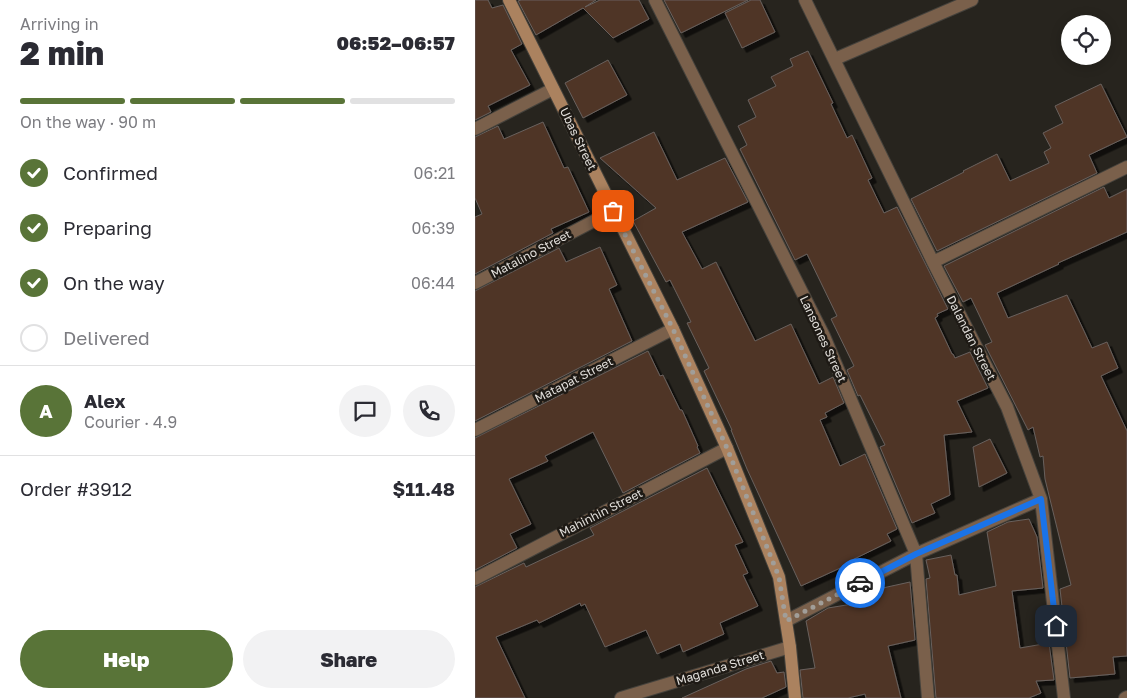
<!DOCTYPE html>
<html lang="en">
<head>
<meta charset="utf-8">
<style>
	:root { --surface:#fff; --page:#f2f2f3; --text:#2b2b33; --muted:#7c7c81; --line:#e1e1e2; --accent:#597438 }
	body { margin:0; font-family:"Golos Text",sans-serif; background:var(--page); color:var(--text); height:100vh; display:flex; flex-direction:column; font-size:19px; white-space:nowrap }
	* { box-sizing:border-box; margin:0 }
	p { font-size:16px; color:var(--muted) }
	.icon { flex:none; width:28px; height:28px; fill:none; stroke:currentColor; stroke-width:2; stroke-linecap:round; stroke-linejoin:round }
	.map { position:relative; flex:1; overflow:hidden }
	.drawer { display:flex; flex-direction:column; background:var(--surface); width:475px }
	.drawer>* { flex:none }
	.tools { position:absolute; left:586px; top:15px; display:grid; gap:10px }
	.tools a { display:grid; place-items:center; width:50px; height:50px; border-radius:50%; background:var(--surface); box-shadow:0 2px 12px #0003; font-size:25px }
	.pin { position:absolute; display:grid; place-items:center; width:42px; height:42px; color:#fff; margin:-21px; border-radius:10px; box-shadow:0 2px 8px #0006 }
	.courier { position:absolute; display:grid; place-items:center; width:50px; height:50px; margin:-25px; border:4px solid #1a73e8; border-radius:50%; background:#fff; color:#222; box-shadow:0 1px 6px #0007 }
	.summary em { font-style:normal; font-weight:800 }
	.summary div { display:flex; flex-direction:column-reverse }
	.summary { display:flex; align-items:center; justify-content:space-between; height:85px; padding:0 20px }
	h1 { font-size:32px; font-weight:800; line-height:38px }
	.bar { display:grid; grid-template-columns:repeat(4,1fr); gap:8px 5px; align-content:center; height:60px; padding:0 20px }
	.bar i { height:6px; border-radius:4px; background:var(--line) }
	.bar .on { background:var(--accent) }
	.bar p { grid-column:span 4 }
	.line { display:flex; align-items:center; gap:12px; padding:0 20px; border-top:1px solid var(--line) }
	.line div { flex:1 }
	.round { display:grid; place-items:center; flex:none; width:52px; height:52px; border-radius:26px; background:var(--page) }
	ol { padding:0 20px; list-style:none }
	li { display:flex; align-items:center; gap:15px; height:55px }
	li p { margin-inline-start:auto }
	li .icon { padding:5px; border-radius:50%; background:var(--accent); color:#fff; stroke-width:4 }
	li:last-child { color:var(--muted) }
	li i { width:28px; height:28px; border:2px solid var(--line); border-radius:50% }
	.action { display:flex; gap:10px; margin-top:auto; padding:10px 20px }
	.action a { flex:1; height:58px; border-radius:30px; background:var(--accent); color:#fff; font-size:20px; font-weight:800; line-height:58px; text-align:center }
	.action a+a { background:var(--page); color:var(--text) }
	main { display:flex; flex:1; min-height:0 }
	.map>svg:first-child { display:block }
</style>
</head>
<body>
<main>
<section class="drawer">
<div class="summary"><div><h1>2 min</h1><p>Arriving in</p></div><em>06:52–06:57</em></div>
<div class="bar"><i class="on"></i><i class="on"></i><i class="on"></i><i></i><p>On the way · 90 m</p></div>
<ol>
<li><svg class="icon" aria-label="check" viewBox="0 0 24 24"><path d="M5 12l5 5 9-10"/></svg>Confirmed<p>06:21</p></li>
<li><svg class="icon" aria-label="check" viewBox="0 0 24 24"><path d="M5 12l5 5 9-10"/></svg>Preparing<p>06:39</p></li>
<li><svg class="icon" aria-label="check" viewBox="0 0 24 24"><path d="M5 12l5 5 9-10"/></svg>On the way<p>06:44</p></li>
<li><i></i>Delivered</li>
</ol>
<div class="line" style="height:90px"><b class="round" style="background:var(--accent);color:#fff">A</b><div><b>Alex</b><p>Courier · 4.9</p></div><a class="round"><svg class="icon" aria-label="chat" viewBox="0 0 24 24"><path d="M4 5h16v11H9l-5 4z"/></svg></a><a class="round"><svg class="icon" aria-label="phone" viewBox="0 0 24 24"><path d="M5 4h4l2 5-3 2q2 4 5 5l2-3 5 2v4C11 20 4 13 5 4z"/></svg></a></div>
<div class="line" style="height:65px"><div>Order #3912</div><b>$11.48</b></div>
<div class="action"><a>Help</a><a>Share</a></div>
</section>
<div class="map">
<svg width="652" height="698" viewBox="0 0 652 698">
	<defs>
		<filter id="shadow"><feDropShadow dx="4.5" dy="4.5" stdDeviation="0" flood-color="#0009"/></filter>
	</defs>
	<rect width="100%" height="100%" fill="#27241e"/>
	<path fill="#4f3528" stroke="#69615d" filter="url(#shadow)" d="M0,0H13L17,8L28,5L47,44L36,50L55,85L13,106L16,112L0,120Z
		M46,0H121L110,7L125,0H164L174,19L138,38L108,8L61,35L43,1Z
		M189,0H273L206,33Z
		M276,0H285L300,32L267,48L250,13Z
		M333,51L358,103L356,104L372,138L377,135L397,178L393,180L409,213L422,207L473,309L462,314L463,316L460,318L477,354H478L480,358L495,352L513,388L482,401L497,432L469,435L475,495L456,504L460,513L437,523L405,447L410,445L385,395L383,396L372,370L379,366L356,319L362,316L332,254L320,260L265,149L272,145L263,126L281,117L273,100L301,86L296,77L318,66L315,59Z
		M133,60L152,95L108,118L90,83Z
		M626,84L652,137L614,155L622,173L462,251L436,199L489,172L488,171L522,154L535,181L574,163L569,152L576,148L568,133L588,123L580,106Z
		M68,122L89,168L93,167L114,212L76,229L78,233L0,274V217L7,214L0,198V137L23,126L29,139Z
		M179,132L202,180L250,158L273,202L207,232L227,269L241,262L280,341L316,324L344,384L358,377L369,403L350,413L352,417L345,420L365,466L390,454L422,529L412,534L416,541L373,562L374,564L326,586L272,469L256,430H257L229,371L234,368L212,323L216,322L195,280L191,282L158,221L181,208L125,158Z
		M629,187L634,198L652,189V232L583,263L584,264L522,293L533,318L592,295L617,348L632,342L643,368L626,376L652,431V656L638,657L640,674L595,678L585,589L596,585L570,479L568,456L565,457L558,427L553,430L510,345L517,342L496,298L488,302L469,266Z
		M125,247L142,285L134,289L157,341L0,421V291L84,248L91,262Z
		M173,351L185,376L188,375L205,410H207L223,446L222,447L225,453L148,493L118,432L70,456L73,461L34,479L56,524L35,534L42,548L0,570V438Z
		M515,439L532,473L504,487L498,447Z
		M232,468L268,542L260,545L273,573L268,575L283,606L245,623L249,634L208,652L205,644L182,654L171,630L130,647L110,604L106,606L105,603L64,623L62,620L21,637L50,698H0V587L49,563L51,567L119,535L115,528Z
		M554,519L562,537L568,588L537,591L545,648L574,643L579,680L561,681L566,693L554,698H461L451,579L455,578L451,560L476,555L480,575H482L484,595L521,586L512,532L533,522Z
		M435,582L440,640L413,646L426,698H391L390,694L373,698H328L325,670L340,668L331,621L353,608L396,601L394,591Z
		M296,661L302,673L309,672L311,687L287,698H207L271,669Z"/>
	<g fill="none" stroke-linecap="round" stroke-linejoin="round">
		<g stroke="#45423c" stroke-width="14">
			<path id="street" d="M180,0L349,336L441,554L453,698
				M330,0L458,262L532,407L566,499L589,698
				M360,59L497,0
				M0,129L78,89
				M458,262L652,167
				M0,283L138,211
				M0,430L198,329
				M0,579L252,448
				M311,621L441,554L566,499
				M146,698L315,647
				M650,698L652,697"/>
		</g>
		<g stroke="#45423c" stroke-width="14">
			<path id="secondary" d="M34,0L198,329L252,448L304,577L315,647L320,698"/>
		</g>
		<use href="#street" stroke="#7a604b" stroke-width="12"/>
		<use href="#secondary" stroke="#ab825f" stroke-width="12"/>
	</g>
	<g fill="none" stroke-linecap="round" stroke-linejoin="round">
		<path stroke="#a19e99" stroke-width="5" stroke-dasharray="0 9" d="M138,211L198,329L252,448L304,577L311,621L385,583"/>
		<path stroke="#1a73e8" stroke-width="6" d="M385,583L441,554L566,499L581,626"/>
	</g>
	<g text-anchor="middle" stroke-width="5" stroke-linejoin="round" paint-order="stroke">
		<g font-size="12" fill="#e2dfdb" stroke="#1e1a15">
			<text transform="translate(103 139) rotate(64)" y="4">Ubas Street</text>
			<text transform="translate(56 254) rotate(-28)" y="4">Matalino Street</text>
			<text transform="translate(496 338) rotate(63)" y="4">Dalandan Street</text>
			<text transform="translate(348 339) rotate(65)" y="4">Lansones Street</text>
			<text transform="translate(99 380) rotate(-27)" y="4">Matapat Street</text>
			<text transform="translate(126 513) rotate(-27)" y="4">Mahinhin Street</text>
			<text transform="translate(245 668) rotate(-17)" y="4">Maganda Street</text>
		</g>
	</g>
</svg>
<div class="tools">
<a><svg class="icon" aria-label="locate" viewBox="0 0 24 24"><circle cx="12" cy="12" r="6"/><path d="M12 2v4M12 18v4M2 12h4M18 12h4"/></svg></a>
</div>
<div class="pin" style="left:138px;top:211px;background:#ea580c"><svg class="icon" aria-label="bag" viewBox="0 0 24 24"><path d="M5 8h14l-1 12H6zM9 8a3 3 0 0 1 6 0"/></svg></div>
<div class="pin" style="left:581px;top:626px;background:#1f2937"><svg class="icon" aria-label="home" viewBox="0 0 24 24"><path d="M3 11l9-7 9 7M6 9v11h12V9"/></svg></div>
<div class="courier" style="left:385px;top:583px"><svg class="icon" aria-label="car" viewBox="0 0 24 24"><path d="M5 17H2v-5l4-1 3-4h7l3 4 3 1v5h-3M9 17h6M6 11h13"/><circle cx="7" cy="17" r="2"/><circle cx="17" cy="17" r="2"/></svg></div>
</div>
</main>
</body>
</html>
